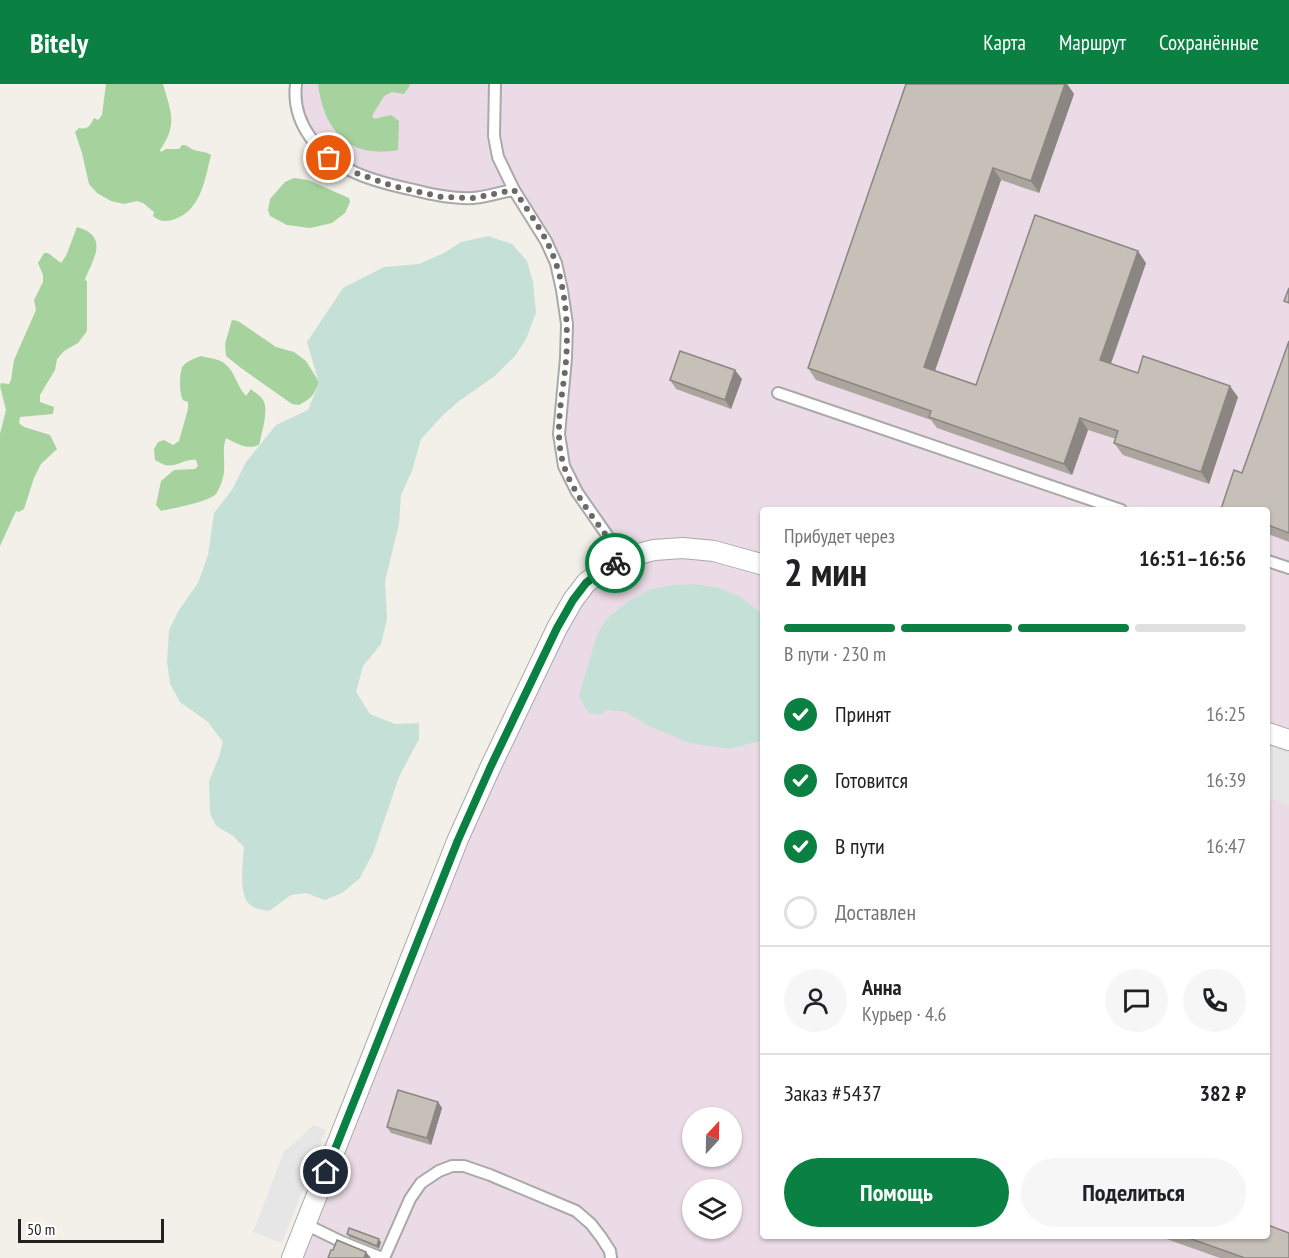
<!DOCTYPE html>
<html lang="ru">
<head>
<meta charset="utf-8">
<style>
	:root { --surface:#fff; --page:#f6f6f6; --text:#202124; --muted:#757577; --line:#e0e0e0; --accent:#0b8043 }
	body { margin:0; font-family:"PT Sans Narrow",sans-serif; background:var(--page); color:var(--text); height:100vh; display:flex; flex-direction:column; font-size:22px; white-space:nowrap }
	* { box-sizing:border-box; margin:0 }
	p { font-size:20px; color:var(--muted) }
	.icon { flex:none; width:33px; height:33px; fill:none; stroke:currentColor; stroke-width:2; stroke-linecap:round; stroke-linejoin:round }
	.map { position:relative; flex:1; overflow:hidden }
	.side { position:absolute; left:760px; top:423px; width:510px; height:732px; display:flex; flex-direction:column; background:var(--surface); border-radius:6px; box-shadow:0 2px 4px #0004 }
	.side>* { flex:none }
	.needle { width:39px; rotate:22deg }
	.buttons { position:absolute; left:682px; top:1023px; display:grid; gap:12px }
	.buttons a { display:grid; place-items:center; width:60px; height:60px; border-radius:50%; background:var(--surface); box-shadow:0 2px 4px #0004; font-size:30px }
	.scale { position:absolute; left:18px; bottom:15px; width:146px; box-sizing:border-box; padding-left:6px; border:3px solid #222; border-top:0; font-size:16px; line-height:21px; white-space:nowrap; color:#222; -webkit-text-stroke:4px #fff; paint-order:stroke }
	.pin { position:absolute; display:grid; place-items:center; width:51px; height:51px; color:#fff; margin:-26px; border:3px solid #fff; border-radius:50%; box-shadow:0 2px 6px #0007 }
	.courier { position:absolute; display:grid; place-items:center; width:60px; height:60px; margin:-30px; border:4px solid #0b8043; border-radius:50%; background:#fff; color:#222; box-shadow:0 2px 8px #0007 }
	.headline em { font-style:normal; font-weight:700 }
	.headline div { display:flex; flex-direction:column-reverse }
	.headline { display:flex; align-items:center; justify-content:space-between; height:102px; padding:0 24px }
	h1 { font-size:39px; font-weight:700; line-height:45px }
	.bar { display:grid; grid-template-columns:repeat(4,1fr); gap:9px 6px; align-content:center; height:72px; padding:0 24px }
	.bar i { height:8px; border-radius:4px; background:var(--line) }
	.bar .active { background:var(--accent) }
	.bar p { grid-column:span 4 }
	.line { display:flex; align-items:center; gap:15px; padding:0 24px; border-top:2px solid var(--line) }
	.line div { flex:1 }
	.round { display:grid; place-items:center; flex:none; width:63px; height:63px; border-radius:32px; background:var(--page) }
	ol { padding:0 24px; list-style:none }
	li { display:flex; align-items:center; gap:18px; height:66px }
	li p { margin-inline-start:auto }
	li .icon { padding:6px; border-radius:50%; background:var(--accent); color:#fff; stroke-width:4 }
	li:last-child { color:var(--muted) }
	li i { width:33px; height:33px; border:3px solid var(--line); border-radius:50% }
	.primary-button { display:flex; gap:12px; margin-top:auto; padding:12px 24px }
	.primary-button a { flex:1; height:69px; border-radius:36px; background:var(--accent); color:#fff; font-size:24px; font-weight:700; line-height:69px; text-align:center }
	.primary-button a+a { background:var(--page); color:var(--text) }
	header { display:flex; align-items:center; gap:36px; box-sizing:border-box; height:84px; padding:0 30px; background:var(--accent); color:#fff }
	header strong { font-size:28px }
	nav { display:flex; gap:33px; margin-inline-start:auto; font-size:21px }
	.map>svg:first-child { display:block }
</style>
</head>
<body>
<header>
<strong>Bitely</strong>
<nav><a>Карта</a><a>Маршрут</a><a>Сохранённые</a></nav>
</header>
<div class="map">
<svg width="1289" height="1174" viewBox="0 0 1289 1174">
	<rect width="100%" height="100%" fill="#f2f0e9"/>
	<path fill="#ebdbe6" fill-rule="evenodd" d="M296,0H1289V1174H292L458,756L573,516L622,474L577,408L559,350L566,274L556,179L515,106L474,114L355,89L311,55ZM764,426H1268V1152H764ZM693,1034H732V1072H693ZM693,1106H732V1144H693Z"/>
	<path fill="#a6d29d" d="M106,0H163C171,28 178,40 160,66L161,68L166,65H179L182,61C188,61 189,64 194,66C201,68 205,67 211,71C205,95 201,126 175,135C167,138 160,138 153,132L154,128L143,119L137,117L124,120L111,117L97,109L89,100L82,69L75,48L79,44C88,46 90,42 94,34L98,36L102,31Z
		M318,0H410L409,3L404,10L392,8L384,12L372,32L374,35L391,31L399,37L398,66C349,75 324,47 318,0Z
		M294,94L308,96L349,114L350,118L345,129L332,139L310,144L287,141L270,132L268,126L270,115L285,98Z
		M77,143C109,152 94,174 85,195L87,198V247L78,259L64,267L57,275L55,286L40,311V318L54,323L53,330L20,333L19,339L24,343L50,351L57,365L41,380L34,394L24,425L19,428L16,427L0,462V350L6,326L0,302L1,299L9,300L11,296L14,276L36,226L34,216L43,198V191L38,179L44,169H48L61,179L66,172Z
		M232,236L238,237L276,263L294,268L306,277L319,298C314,311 312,314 299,321L292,320L241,284L226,272L225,260Z
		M201,272C208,274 219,275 224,279C235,287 237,303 246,312L251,305C255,309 261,312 263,316C269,325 262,347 260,357L259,361C246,366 238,360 226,354C222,365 225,376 224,388C223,395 220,404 216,410C209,418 173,424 161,427L156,421L161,397L174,386L195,385L198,382L196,376C185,374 176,384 165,381C162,380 159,378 155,376L154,365L158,358L164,356L173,361L179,357L188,325V318C186,317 184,317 183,316C179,310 179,287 183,282C187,277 195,274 201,272Z"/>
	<path fill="#c5e1d7" d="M488,152L512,160L527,177L533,198L536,229L526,255L515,272L495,292L459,317L443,331L421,355L412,387L401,411L399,440L385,497L387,535L381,560L363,582L356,608L370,630L395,640L419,639V655L399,693L373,769L360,794L342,809L325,816L306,809L291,811L269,827C263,826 255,825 250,821C238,811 243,778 244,763L233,752L216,742L210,729L209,697L219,673L223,658L208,638L180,618L170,600L167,578L169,546L179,526L198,499L208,471L214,429L232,406L246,378L276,341L308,326L319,299L307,258L343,204L384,183L419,180L444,169L461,158Z
		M694,500L719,504L739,512L763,530L764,656L761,657L729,665L689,659L666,649L645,640L626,628L607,626L600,631L588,629L579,612L597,551L606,535L629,517L648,506L673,501Z"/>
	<path fill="#e6e6e6" d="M1268,662L1289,669V721L1268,714Z
		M314,1041L326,1046L282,1159L253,1148L284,1068Z"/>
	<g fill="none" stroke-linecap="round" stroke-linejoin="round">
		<g stroke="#a9a9a9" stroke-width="14">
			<path id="service" d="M296,0C291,41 321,74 356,89C374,97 395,102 414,106C433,111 453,115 473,114C487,113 501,108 514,106
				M495,0L494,52L498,73L514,106L546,157L556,179L562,206L567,240L566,274L559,350L564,382L577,408L623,474
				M778,309L1121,426
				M1268,477L1289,484
				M305,1140L342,1158L382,1174
				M384,1174L410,1115L421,1099L439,1087L452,1082H464L490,1091L576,1127L591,1140L601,1153L610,1167L611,1174"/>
		</g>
		<g stroke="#a9a9a9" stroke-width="22">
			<path id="minor" d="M1268,649L1289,656
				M292,1174L458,755L490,684L557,544L573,516L586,499L604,485L623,474L654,466L683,464L714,467L764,481"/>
		</g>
		<use href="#service" stroke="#fff" stroke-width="10"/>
		<use href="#minor" stroke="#fff" stroke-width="20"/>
	</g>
	<path fill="#aba59e" d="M906,0H1067L1074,10L1039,109L1001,96L935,287L976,301L1146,179L1111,280L1138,289L1238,313L1209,400L1123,371L1114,359L1116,355L1088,346L1072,391L937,344L931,336L816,296L808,284Z
		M1289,257V458L1268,450V426H1222L1221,425L1242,389Z
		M742,295L731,325L676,305L670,296Z
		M438,1018L442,1024L431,1061L391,1049L387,1043Z
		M347,1150L381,1158L379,1165L349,1153Z
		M1158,1152H1268L1289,1174H1220Z"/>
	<path fill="#8b8681" d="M1065,0H1067L1074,10L1039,109L1031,97Z
		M993,84L1001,96L932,295L924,283Z
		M1138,167L1146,179L1108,287L1100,276Z
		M735,286L742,295L731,325L725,316Z
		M1230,302L1238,313L1209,400L1201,388Z
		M1080,334L1088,346L1072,391L1064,380Z
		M438,1018L442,1024L431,1061L427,1054Z
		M379,1155L381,1158L379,1165L377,1162Z
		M366,1168L371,1174H364Z"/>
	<path fill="#c7c0b8" stroke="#8b8681" stroke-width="1.5" d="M906,0H1065L1031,97L993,84L924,283L976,301L1035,131L1138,167L1100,276L1138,289L1143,272L1230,302L1201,388L1114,359L1118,347L1080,334L1064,380L929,333L931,327L808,284Z
		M1289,204V219L1284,217Z
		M1289,257V449L1268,441V426H1225L1221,425L1234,386L1242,389Z
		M680,267L735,286L725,316L670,296Z
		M398,1006L438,1018L427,1054L387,1043Z
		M1268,1141L1289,1149V1174H1245L1183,1152H1268Z
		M349,1144L379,1155L377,1162L347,1150Z
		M337,1156L366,1168L364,1174H328L331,1166H333Z"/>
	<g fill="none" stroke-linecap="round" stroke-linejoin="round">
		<path stroke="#6b6a68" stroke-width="6" stroke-dasharray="0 10.8" d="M329,74L356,89L393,102L442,113L474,114L514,106C525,122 537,139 546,156C565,192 569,237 566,277C563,311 553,348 564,382C573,411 605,449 623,474L615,479"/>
		<path stroke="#0b8043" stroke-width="8" d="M326,1088L458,756L490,684L557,544L573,516L586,499L604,485L615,479"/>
	</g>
</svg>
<div class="buttons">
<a><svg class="needle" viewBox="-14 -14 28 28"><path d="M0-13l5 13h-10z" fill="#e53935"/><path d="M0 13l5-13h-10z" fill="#757577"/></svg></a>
<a><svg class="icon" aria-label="layers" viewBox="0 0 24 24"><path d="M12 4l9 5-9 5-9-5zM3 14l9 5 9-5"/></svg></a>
</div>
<div class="scale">50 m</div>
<div class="pin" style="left:329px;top:74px;background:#ea580c"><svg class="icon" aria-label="bag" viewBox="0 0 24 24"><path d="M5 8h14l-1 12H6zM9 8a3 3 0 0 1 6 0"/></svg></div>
<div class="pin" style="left:326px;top:1088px;background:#1f2937"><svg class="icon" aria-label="home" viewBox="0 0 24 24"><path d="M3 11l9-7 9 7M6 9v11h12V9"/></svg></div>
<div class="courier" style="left:615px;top:479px"><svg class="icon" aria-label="bike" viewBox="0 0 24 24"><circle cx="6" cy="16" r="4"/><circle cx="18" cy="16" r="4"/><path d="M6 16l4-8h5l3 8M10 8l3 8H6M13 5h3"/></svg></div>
<section class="side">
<div class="headline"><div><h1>2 мин</h1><p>Прибудет через</p></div><em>16:51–16:56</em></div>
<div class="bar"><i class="active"></i><i class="active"></i><i class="active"></i><i></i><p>В пути · 230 m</p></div>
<ol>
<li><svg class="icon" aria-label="check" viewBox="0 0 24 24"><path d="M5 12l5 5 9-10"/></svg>Принят<p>16:25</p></li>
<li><svg class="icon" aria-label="check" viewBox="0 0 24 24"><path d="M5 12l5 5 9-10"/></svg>Готовится<p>16:39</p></li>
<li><svg class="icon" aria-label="check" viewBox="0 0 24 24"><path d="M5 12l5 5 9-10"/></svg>В пути<p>16:47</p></li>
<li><i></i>Доставлен</li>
</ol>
<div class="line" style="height:108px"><a class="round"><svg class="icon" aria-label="person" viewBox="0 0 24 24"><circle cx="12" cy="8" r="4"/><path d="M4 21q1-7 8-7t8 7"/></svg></a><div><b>Анна</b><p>Курьер · 4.6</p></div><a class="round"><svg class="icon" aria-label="chat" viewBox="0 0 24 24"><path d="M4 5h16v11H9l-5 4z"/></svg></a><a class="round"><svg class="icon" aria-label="phone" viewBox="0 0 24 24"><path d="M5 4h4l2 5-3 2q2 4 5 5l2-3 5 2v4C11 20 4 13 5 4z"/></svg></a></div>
<div class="line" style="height:78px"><div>Заказ #5437</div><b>382 ₽</b></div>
<div class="primary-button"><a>Помощь</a><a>Поделиться</a></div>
</section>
</div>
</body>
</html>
